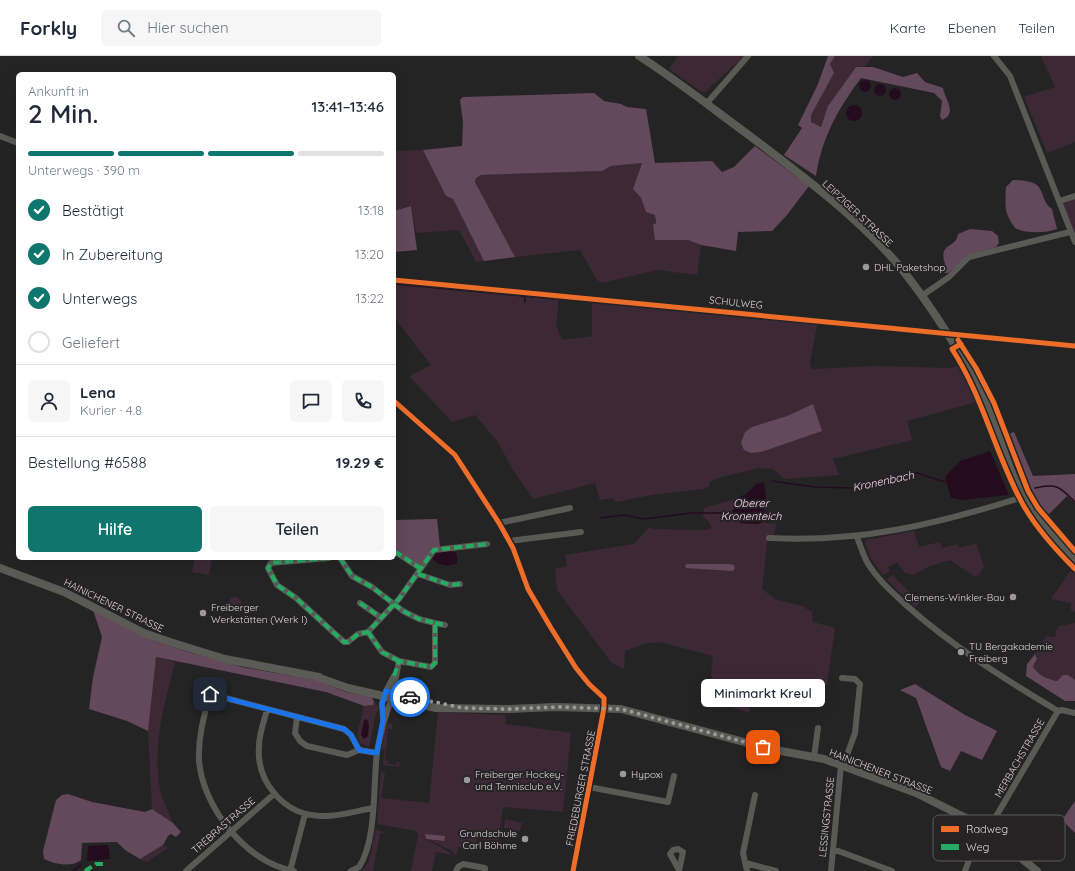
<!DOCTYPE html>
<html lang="de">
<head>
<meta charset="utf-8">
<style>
	:root { --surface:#fff; --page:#f6f6f7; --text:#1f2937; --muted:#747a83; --line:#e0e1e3; --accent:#0f766e }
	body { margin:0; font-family:Quicksand,sans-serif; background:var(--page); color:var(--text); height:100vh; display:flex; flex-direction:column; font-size:15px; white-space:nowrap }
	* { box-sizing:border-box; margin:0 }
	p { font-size:13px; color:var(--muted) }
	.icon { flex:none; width:22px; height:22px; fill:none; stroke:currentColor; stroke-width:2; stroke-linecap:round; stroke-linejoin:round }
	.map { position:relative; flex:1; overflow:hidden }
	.side { position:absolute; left:16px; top:16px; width:380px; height:488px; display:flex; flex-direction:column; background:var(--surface); border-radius:6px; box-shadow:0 4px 16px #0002 }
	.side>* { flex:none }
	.pin { position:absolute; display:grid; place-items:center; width:34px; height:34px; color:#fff; margin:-17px; border-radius:8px; box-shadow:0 2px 6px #0006 }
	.courier { position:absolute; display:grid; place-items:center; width:40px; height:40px; margin:-20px; border:3px solid #1a73e8; border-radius:50%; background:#fff; color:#222; box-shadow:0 1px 5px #0007 }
	.bubble { position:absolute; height:28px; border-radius:6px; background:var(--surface); box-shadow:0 4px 16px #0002; font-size:13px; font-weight:600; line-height:28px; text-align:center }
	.head em { font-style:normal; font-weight:600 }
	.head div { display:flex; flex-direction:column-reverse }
	.head { display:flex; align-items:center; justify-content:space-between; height:68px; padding:0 12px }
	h1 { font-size:26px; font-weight:600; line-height:30px }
	.bar { display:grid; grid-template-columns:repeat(4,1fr); gap:6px 4px; align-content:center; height:48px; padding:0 12px }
	.bar i { height:5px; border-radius:3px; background:var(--line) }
	.bar .on { background:var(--accent) }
	.bar p { grid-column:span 4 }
	.line { display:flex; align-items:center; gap:10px; padding:0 12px; border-top:1px solid var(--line) }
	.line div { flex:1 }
	.round { display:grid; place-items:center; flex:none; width:42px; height:42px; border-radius:6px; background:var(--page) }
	ol { padding:0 12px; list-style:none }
	li { display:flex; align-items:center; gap:12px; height:44px }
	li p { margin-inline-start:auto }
	li .icon { padding:4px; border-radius:50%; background:var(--accent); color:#fff; stroke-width:4 }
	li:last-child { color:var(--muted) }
	li i { width:22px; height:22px; border:2px solid var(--line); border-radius:50% }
	.action { display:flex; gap:8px; margin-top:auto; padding:8px 12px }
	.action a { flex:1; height:46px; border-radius:6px; background:var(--accent); color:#fff; font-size:16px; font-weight:600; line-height:46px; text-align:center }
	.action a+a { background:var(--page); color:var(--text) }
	header { display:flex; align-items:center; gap:24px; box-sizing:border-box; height:56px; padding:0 20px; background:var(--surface); border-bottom:1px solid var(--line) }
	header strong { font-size:19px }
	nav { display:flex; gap:22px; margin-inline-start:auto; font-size:14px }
	.search { width:280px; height:36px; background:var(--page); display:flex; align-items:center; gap:10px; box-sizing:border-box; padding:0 14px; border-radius:6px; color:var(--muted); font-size:15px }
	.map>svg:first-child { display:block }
</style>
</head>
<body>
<header>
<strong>Forkly</strong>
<div class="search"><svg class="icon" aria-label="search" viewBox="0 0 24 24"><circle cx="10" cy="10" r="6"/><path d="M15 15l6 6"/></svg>Hier suchen</div>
<nav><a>Karte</a><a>Ebenen</a><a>Teilen</a></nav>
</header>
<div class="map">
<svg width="1075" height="815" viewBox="0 0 1075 815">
	<rect width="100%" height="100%" fill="#252425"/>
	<path fill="#3d2936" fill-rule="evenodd" d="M678,0H744L705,36H702L669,13Z
		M835,0H873L865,10L856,11L828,50L821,71L811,66V59L834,17L830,8Z
		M1041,0H1075V86L1047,97L1024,41L1055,31Z
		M423,94L446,140L453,143L484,205L476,206L459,174L416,177L411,150L394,155V95Z
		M642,107L633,133L641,142L646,156L655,159V184H688L701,189L697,219L657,214L602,227L597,224L580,194L515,201L475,126L476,122L481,119L602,115L611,110Z
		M1075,140V186L1059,145Z
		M394,225L559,240L556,270L562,284L592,280V244L818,264L810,307L812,313L876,310L949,312L961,310L976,346L907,365L912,384L833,403L839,419L785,423L773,413L759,412L715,423L709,427V431L703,433L651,439L616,446L612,442L600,444L595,427L533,443L511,411L498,386L475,359L452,366L409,320L431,309L394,261ZM813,348L821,375L780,389L787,360Z
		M735,443L738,448L732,454L740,464L758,468L763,466L770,468L776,467L774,480H768L762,533L775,543L802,550L812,556L813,566L835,572L827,629L802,625L766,624L765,632L752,629L749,657L729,650V645L714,642L715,630L711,619L713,600L659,586L644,588L625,595L624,613L611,606L557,534L555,513L567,510L565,499L634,488L649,471L653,473L706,474L712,472L709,466L703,461L704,452Z
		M914,475L919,491L940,486L942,492L958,488L959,492L976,487L984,510L979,519L974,520L950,504L930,510L913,519L905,517L897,506L888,511L890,515L883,519L871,503L865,488L866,484Z
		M195,502H212L209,519L192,516Z
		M1071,514L1075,518V556L1071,554V547L1051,543Z
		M893,519L897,524L920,546L915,551L886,523Z
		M229 547a6 6 0 1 1 12 0a6 6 0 1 1-12 0Z
		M1075,567V624L1063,619L1057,625C1050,624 1036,618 1033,610L1037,603L1035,598L1046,580L1055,581L1056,575L1059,570Z
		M155,601L175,606C165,646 153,685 159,727C160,740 168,754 173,767L152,753L148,675Z
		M374,646L378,650V655L376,657L369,691L360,687L357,679L364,650L373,649Z
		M438,656L503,659L506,661V668L571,677L563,756L503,751L498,785L477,783L476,794L458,791L456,800L452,795L429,784L444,785L425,778L426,783L418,779L416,775L377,768L381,716L385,717L381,742L429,747Z
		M388,667L392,668V673H388L385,704L388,705V708L397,709V706H400L399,711L383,709L385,694L382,693L383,677Z
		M505,763L522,767L520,775L504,772Z
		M376,773L385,777H380L373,815H362L369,805Z
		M418,779L451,797L453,799L436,796L432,815H411Z
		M163,789L168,792L147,806L140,803Z"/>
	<path fill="#64485b" d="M828,0H835L830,8L834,17L811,59V66L821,71L828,50L856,11H873L903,21L917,17L925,26L943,32C945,43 958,58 942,64L940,60L942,45L934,37L861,22C838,53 822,81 816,120L784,99L802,72L798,69L818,28Z
		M594,37L604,45L621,48L627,51L646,53L655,107L712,105L722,116L734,111L755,90L809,130L787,159L772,175L738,176L736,195L701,189L688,184H655L653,169L656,167L655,159L646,156L641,142L633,133L642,107L611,110L602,115L481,119L476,122L475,126L515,201L484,205L453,143L446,140L423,94L462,90L463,66L460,44L463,41Z
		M1013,124C1020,124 1033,125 1038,130C1044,137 1043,148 1052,153L1057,173C1046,177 1027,178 1015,172C1004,156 1005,151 1006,131Z
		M411,150L417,194L394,196V155Z
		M970,173L992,175L998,180L999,187L996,191L974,197L948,217H943L939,212L945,208C938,186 956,193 958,178Z
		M813,348L822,375L761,396L751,397L744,394L741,387L745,376L752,371L787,360Z
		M1014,376L1033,420L1075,418V447L1067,440L1046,461L1032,438L1008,378Z
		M437,463L440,491L420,512L394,497V464Z
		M688,508H730L734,509L735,512L733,515L686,512L685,509Z
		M93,554L155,585L188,596L242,611L315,624L346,636L372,641L374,646L373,649L364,650L326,636L156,601L148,675L127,665L89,653L93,621L102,581Z
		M1035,598L1037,603L1033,610C1036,618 1049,624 1057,625L1063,619H1068L1075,624V645H1065L1026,620L1027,608Z
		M915,628L965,659L997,675L982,704L961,695L950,715L941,711L916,642L900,634Z
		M68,738L92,746L145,756L152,753L173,767L181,776L176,781L171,778L168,780L163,789L140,803L125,794L117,786L82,787L81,804C72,812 54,808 44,803L43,795L56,744L62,739Z
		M1075,745V777L1062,764Z
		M425,778L445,780L444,785L426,783Z"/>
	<path fill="#240c1e" d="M859 30a6 6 0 1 1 12 0a6 6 0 1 1-12 0Z
		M874 34a6 6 0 1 1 12 0a6 6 0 1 1-12 0Z
		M889 38a6 6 0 1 1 12 0a6 6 0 1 1-12 0Z
		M846 57a8 8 0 1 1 16 0a8 8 0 1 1-16 0Z
		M990,395L1009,439L962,444L951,442L945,421L960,405Z
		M764,426L766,440L763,466L758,468L740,467L739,461L731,457L738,448L735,443L746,438L756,428Z
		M450,495L455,496L457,499V507C449,512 437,509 432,502L437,497Z
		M366,663L369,666L367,667L369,668L368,680L364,683L361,679L364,664Z
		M108,789L110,803L87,805L88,790Z"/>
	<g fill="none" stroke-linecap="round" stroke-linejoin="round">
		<path stroke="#240c1e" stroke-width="1.5" d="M395,228L555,243
			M525,246V240
			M772,425L815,431L852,432L903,422L917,417L945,426
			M1035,432C1057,427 1060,431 1075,446
			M600,462L624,459L644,463L691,457H731
			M72,815L81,809"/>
		<path stroke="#595955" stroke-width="6" d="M994,0L1010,20L1075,186
			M707,47L748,0
			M0,80L18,87
			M1059,145L1075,140
			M394,224L1075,290
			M923,239L949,221L969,201L1070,176
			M394,345L455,399L499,467L513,492L528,533L551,572L576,612L589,628L604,642V652L573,815
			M499,467L570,452
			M857,481C860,489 863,498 867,506C877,523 892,536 906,549C952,590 1006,624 1058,655
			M769,482C860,487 937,468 1023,441
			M509,485L581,476
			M394,497H397L420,512
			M329,502L271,507L268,512L277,529L296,542L344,586H348L358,578L368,576L399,543L434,494L487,488
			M340,502L352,520L372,531L403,555L419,563L435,567V607L431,611L399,605L393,637
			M418,518L450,529L460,528
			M360,547L380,561
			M435,567L445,569
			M368,576L382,596L399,605
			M842,622L855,623L860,628L855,677L843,710
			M386,635L394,620
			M267,654C264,665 259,678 259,690C256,726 284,759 321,760C338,761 356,755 373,752
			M297,661L295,677L300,685L307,690L347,699L359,694
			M383,662L382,648L384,640
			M814,701L818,672
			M589,731L668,746L674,720
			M988,774L1058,655L1062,654L1075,657
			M833,793L892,815
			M746,807L776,815
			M186,815L274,738
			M290,815L305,758
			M294,815C246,807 202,750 199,704C198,681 204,660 210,638L344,673L351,679L359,694L377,697
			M351,815L359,811C377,784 373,728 377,696C380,677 385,660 392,642
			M456,815L458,811L463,808L485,812V815
			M679,815L683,796L678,793L673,794L670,798L679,814
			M747,815L743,797L755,739
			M831,815L841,709
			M965,815L982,770"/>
		<path stroke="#5b5b55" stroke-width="8" d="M639,0C678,25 713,53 750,80C800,118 854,158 895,205C923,238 946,275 969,312C994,351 1001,400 1023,441C1036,465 1057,485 1075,504
			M0,512L64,536L144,577L170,586L225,603L319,621
			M314,620L348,632L436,652L508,653L556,651L621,653L770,693L824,703L916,737L982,770L1037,815"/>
		<path stroke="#26ab63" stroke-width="4" stroke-dasharray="8 4" stroke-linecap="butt" d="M394,497H397L420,512
			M329,502L271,507L268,512L277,529L296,542L344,586H348L358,578L368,576L399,543L434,494L487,488
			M340,502L352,520L372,531L403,555L419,563L435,567V607L431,611L399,605L394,620
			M418,518L450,529L460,528
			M360,547L380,561
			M435,567L445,569
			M368,576L382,596L399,605
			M85,815L96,808H104"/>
		<g stroke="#262325" stroke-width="8">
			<path id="cycleway" d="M394,224L1075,290
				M958,284L976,312L994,347L1028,435L1038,452L1075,495
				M961,288L952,293C982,339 994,393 1019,441C1032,468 1054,492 1075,513
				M394,345L455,399L499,467L513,492L528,533L551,572L576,612L589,628L604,642V652L573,815"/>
		</g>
		<use href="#cycleway" stroke="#ee6e29" stroke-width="5"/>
	</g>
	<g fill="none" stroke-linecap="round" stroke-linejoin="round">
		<path stroke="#9b999b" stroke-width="4" stroke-dasharray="0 7.2" d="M410,641L463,652L508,653L556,651L621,653L763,691"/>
		<path stroke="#1a73e8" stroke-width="5" d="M210,638L344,673L351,679L359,694L377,697L383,663L382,648L386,635L410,641"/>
	</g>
	<g fill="#9b999b" stroke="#262325" stroke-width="1.5">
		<circle cx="866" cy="211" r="4"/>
		<circle cx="1013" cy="541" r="4"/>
		<circle cx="203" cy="557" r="4"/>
		<circle cx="961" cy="596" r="4"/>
		<circle cx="623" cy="718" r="4"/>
		<circle cx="467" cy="724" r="4"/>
		<circle cx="525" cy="783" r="4"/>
	</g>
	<g text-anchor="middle" stroke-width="4" stroke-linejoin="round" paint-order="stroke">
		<g font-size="10" fill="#dad8da" stroke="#262325">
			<text transform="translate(858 157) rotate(43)" y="4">LEIPZIGER STRASSE</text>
			<text transform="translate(736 246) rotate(6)" y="4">SCHULWEG</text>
			<text transform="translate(114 549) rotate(26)" y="4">HAINICHENER STRASSE</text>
			<text transform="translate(1019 702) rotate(-60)" y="4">MERBACHSTRASSE</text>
			<text transform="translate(881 715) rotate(21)" y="4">HAINICHENER STRASSE</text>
			<text transform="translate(580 732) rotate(-79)" y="4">FRIEDEBURGER STRASSE</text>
			<text transform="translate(826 761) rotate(-84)" y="4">LESSINGSTRASSE</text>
			<text transform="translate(223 769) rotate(-41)" y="4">TREBRASTRASSE</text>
		</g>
		<g font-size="10" fill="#dad8da" stroke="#262325" text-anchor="start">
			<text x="874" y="215">DHL Paketshop</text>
			<text x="1005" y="545" text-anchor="end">Clemens-Winkler-Bau</text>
			<text x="211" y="555">Freiberger<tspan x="211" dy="12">Werkstätten (Werk I)</tspan></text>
			<text x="969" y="594">TU Bergakademie<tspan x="969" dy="12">Freiberg</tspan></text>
			<text x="475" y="722">Freiberger Hockey-<tspan x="475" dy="12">und Tennisclub e.V.</tspan></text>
			<text x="631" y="722">Hypoxi</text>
			<text x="517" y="781" text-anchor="end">Grundschule<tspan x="517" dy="12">Carl Böhme</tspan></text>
		</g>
		<g font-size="11" font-style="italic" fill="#fad7ed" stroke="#262325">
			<text transform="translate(883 425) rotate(-12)" y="4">Kronenbach</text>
			<text x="751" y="451">Oberer<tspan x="751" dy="13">Kronenteich</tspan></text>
		</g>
	</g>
	<rect x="933" y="759" width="132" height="46" rx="6" fill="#262325" stroke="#5c595b" stroke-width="1"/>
	<rect x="941" y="770" width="18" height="6" fill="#ee6e29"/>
	<rect x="941" y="788" width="18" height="6" fill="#26ab63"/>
	<g font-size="11" fill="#dad8da">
		<text x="966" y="777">Radweg</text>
		<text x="966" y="795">Weg</text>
	</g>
</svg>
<div class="pin" style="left:763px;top:691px;background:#ea580c"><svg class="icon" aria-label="bag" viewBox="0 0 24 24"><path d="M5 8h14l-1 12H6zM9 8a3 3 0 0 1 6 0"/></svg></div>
<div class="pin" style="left:210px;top:638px;background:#1f2937"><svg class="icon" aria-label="home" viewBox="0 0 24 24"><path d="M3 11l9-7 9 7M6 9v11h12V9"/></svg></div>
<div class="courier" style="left:410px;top:641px"><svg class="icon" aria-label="car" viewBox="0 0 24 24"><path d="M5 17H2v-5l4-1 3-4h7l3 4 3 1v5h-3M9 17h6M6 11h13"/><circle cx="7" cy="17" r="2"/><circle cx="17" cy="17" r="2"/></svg></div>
<div class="bubble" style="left:701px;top:623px;width:124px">Minimarkt Kreul</div>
<section class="side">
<div class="head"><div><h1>2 Min.</h1><p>Ankunft in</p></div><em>13:41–13:46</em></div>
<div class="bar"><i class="on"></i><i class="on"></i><i class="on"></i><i></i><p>Unterwegs · 390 m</p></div>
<ol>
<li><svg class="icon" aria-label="check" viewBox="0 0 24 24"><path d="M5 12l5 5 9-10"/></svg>Bestätigt<p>13:18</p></li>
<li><svg class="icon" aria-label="check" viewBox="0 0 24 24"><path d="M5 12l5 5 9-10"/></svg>In Zubereitung<p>13:20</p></li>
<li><svg class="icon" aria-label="check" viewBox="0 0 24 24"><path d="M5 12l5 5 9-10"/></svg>Unterwegs<p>13:22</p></li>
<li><i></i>Geliefert</li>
</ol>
<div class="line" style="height:72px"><a class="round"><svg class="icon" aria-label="person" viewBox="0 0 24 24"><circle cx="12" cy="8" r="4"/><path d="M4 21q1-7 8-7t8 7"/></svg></a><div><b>Lena</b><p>Kurier · 4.8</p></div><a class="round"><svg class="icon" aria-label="chat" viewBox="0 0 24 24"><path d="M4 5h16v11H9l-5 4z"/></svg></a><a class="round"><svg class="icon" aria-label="phone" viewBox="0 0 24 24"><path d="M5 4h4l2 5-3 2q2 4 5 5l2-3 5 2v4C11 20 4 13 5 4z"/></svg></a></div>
<div class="line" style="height:52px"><div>Bestellung #6588</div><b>19.29 €</b></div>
<div class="action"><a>Hilfe</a><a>Teilen</a></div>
</section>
</div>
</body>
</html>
